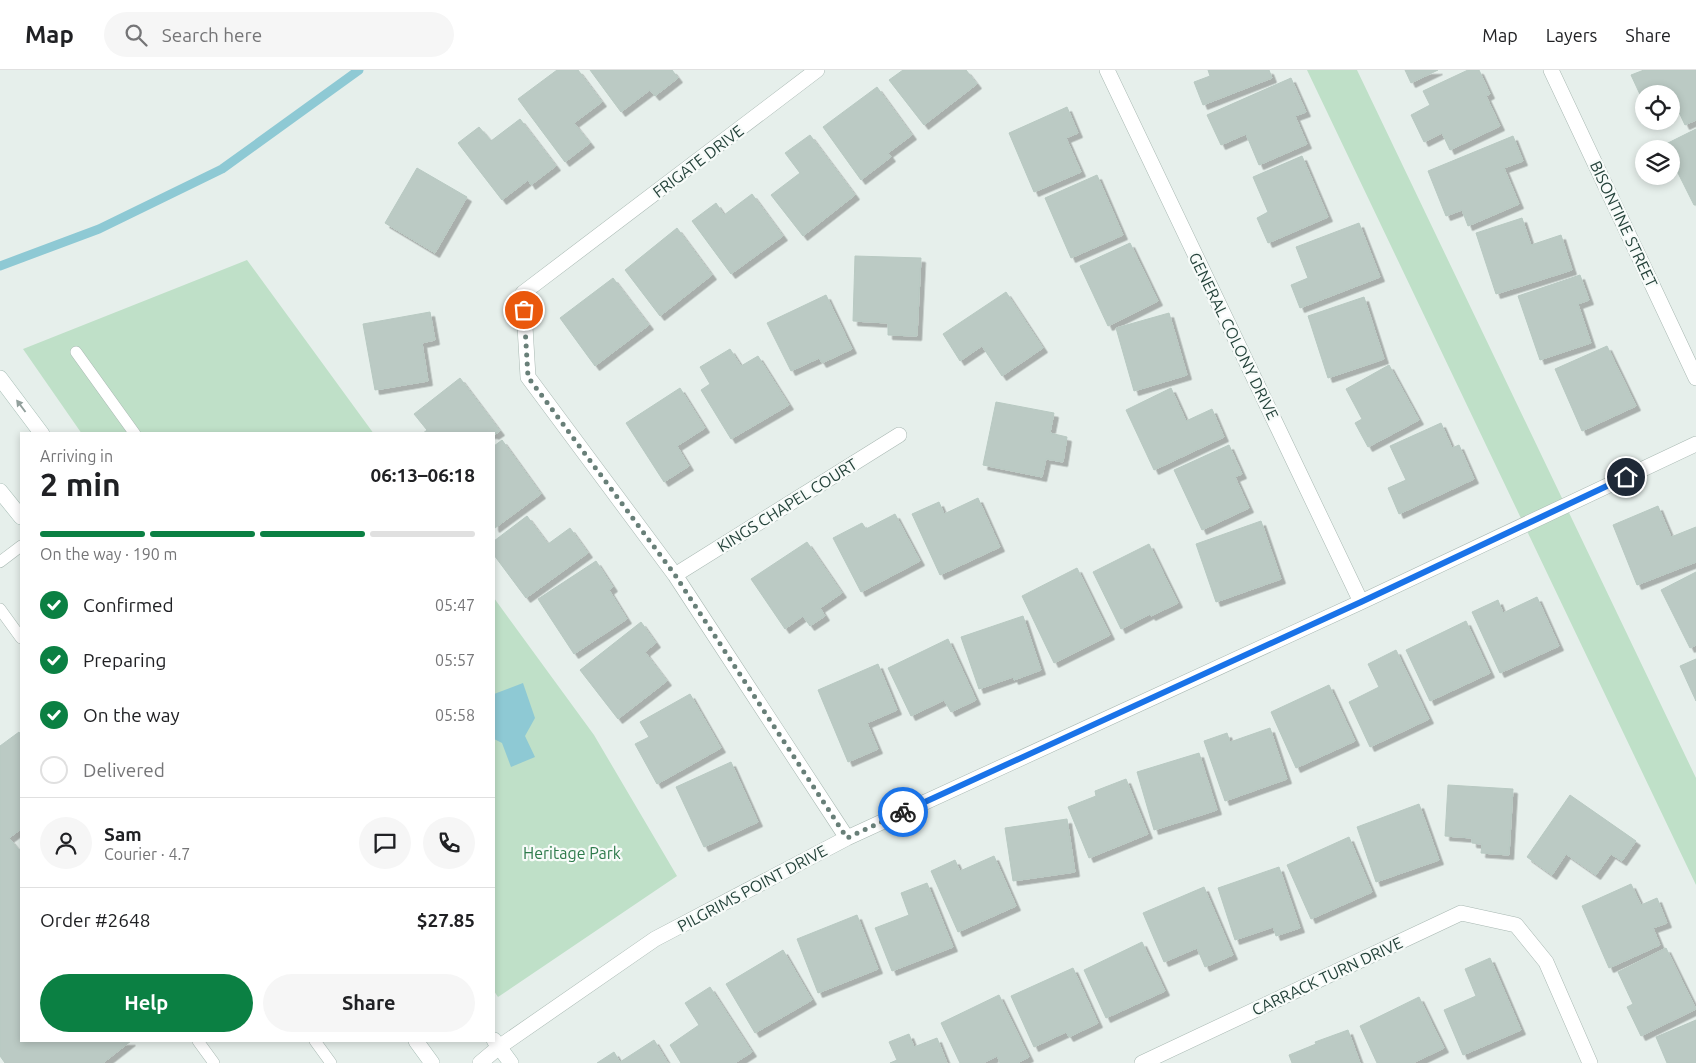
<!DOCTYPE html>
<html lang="en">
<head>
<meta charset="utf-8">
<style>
	:root { --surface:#fff; --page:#f6f6f6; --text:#202124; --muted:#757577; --line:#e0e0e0; --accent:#0b8043 }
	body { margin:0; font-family:Ubuntu,sans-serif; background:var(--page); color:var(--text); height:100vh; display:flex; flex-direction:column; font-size:19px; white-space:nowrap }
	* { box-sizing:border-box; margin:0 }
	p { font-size:16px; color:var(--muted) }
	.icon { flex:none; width:28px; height:28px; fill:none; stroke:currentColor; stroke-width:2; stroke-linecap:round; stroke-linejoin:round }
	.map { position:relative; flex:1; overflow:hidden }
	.details { position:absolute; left:20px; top:362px; width:475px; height:610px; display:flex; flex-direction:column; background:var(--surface); border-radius:0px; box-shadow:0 2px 8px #0003 }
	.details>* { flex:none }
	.tools { position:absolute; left:1635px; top:15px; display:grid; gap:10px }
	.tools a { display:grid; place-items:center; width:45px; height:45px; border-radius:50%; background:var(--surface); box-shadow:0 2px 8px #0003; font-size:25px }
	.pin { position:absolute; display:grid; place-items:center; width:42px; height:42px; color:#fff; margin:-21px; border:2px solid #fff; border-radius:50%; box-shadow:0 1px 5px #0007 }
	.courier { position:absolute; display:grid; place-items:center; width:50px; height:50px; margin:-25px; border:4px solid #1a73e8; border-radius:50%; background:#fff; color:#222; box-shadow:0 1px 6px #0007 }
	.head em { font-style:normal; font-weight:700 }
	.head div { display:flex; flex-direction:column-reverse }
	.head { display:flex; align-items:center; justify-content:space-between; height:85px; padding:0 20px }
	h1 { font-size:32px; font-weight:700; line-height:38px }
	.bar { display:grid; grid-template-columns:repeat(4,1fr); gap:8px 5px; align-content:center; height:60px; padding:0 20px }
	.bar i { height:6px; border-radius:4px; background:var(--line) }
	.bar .current { background:var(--accent) }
	.bar p { grid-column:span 4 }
	.line { display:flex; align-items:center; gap:12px; padding:0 20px; border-top:1px solid var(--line) }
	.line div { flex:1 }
	.round { display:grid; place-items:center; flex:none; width:52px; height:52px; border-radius:26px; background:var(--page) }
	ol { padding:0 20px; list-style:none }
	li { display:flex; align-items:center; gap:15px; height:55px }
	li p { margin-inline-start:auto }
	li .icon { padding:5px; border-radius:50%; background:var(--accent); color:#fff; stroke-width:4 }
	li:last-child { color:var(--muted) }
	li i { width:28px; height:28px; border:2px solid var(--line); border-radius:50% }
	.button { display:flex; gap:10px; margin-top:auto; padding:10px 20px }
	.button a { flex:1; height:58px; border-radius:30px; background:var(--accent); color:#fff; font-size:20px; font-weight:700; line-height:58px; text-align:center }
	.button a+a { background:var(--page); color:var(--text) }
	header { display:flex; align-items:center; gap:30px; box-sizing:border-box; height:70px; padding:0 25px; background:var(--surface); border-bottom:1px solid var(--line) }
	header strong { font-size:24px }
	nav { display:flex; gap:28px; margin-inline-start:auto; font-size:18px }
	.search { width:350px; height:45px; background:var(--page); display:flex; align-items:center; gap:12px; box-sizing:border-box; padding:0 18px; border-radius:28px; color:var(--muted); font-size:19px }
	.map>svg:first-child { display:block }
</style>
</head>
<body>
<header>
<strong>Map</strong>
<div class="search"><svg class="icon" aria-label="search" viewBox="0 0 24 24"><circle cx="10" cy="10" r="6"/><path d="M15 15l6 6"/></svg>Search here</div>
<nav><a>Map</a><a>Layers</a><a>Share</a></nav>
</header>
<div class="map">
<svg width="1696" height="993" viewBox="0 0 1696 993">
	<defs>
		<filter id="shadow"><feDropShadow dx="4.5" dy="4.5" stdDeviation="0" flood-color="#0004"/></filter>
	</defs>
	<rect width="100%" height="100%" fill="#e6efeb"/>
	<path fill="#bfe0c8" d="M1307,0H1357L1696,708V815Z
		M247,190L374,364H82L23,279Z
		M494,528L594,665L677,806L498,927L494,921Z"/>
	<path fill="#8ec9d4" d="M523,613L535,648L525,666L535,687L511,697L502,673L494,669V624Z"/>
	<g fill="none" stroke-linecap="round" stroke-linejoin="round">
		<path stroke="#8ec9d4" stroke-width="9" d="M0,196L99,159L222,99L359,0"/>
	</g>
	<path fill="#bbcac4" stroke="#b8c9c2" filter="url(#shadow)" d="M557,0H578L602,32L574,53L590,73L565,92L518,29Z
		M590,0H672L678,8L655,26L650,20L621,42Z
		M903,0H966L977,14L924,55L889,10Z
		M1208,0H1269L1272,8L1203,35L1194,12L1210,6Z
		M1405,0H1438L1411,13Z
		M1468,0H1479L1490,24L1486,26L1500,56L1450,80L1442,63L1424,72L1411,45L1430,35L1423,21Z
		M1644,0H1696V50L1685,55L1670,23L1644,24V33L1631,5Z
		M1291,8L1306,42L1295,46L1307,74L1259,95L1246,64L1221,75L1207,45Z
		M877,17L912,65L888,83L891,87L861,110L823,57Z
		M1067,37L1078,63L1066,68L1081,102L1034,122L1009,63Z
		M520,49L556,96L531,115L528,110L502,130L458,73L479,57L491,71Z
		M1696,59V135H1694L1671,89V79H1666L1664,75Z
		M810,65L855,125L803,166L771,125L800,103L785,83Z
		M1513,66L1523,91L1504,98L1519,134L1468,156L1462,140L1446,146L1428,101Z
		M1302,86L1328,147L1268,173L1257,148L1268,142L1253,107Z
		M417,98L467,127L435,183L385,153Z
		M1097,105L1123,165L1071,188L1045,128Z
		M752,124L783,166L731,204L692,151L716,133L724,145Z
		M1522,148L1531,175L1561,165L1572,200L1496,224L1476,163Z
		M1359,153L1380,207L1300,238L1291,215L1308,208L1296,177Z
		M677,158L712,205L660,246L625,200Z
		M1130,173L1158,231L1108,256L1080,196Z
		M855,186L921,188L917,266L888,265V253L853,251Z
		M1580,205L1589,230L1578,234L1591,273L1540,290L1518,226Z
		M613,208L649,255L595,296L560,248Z
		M1006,222L1043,278L1002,306L982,276L960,291L943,264Z
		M826,225L852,279L822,293L819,288L791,301L767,253Z
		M1364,227L1384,289L1328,308L1308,246Z
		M430,242L435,270L422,273L428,311L375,320L363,254Z
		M1169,243L1187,305L1134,321L1116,258Z
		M1607,276L1636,336L1582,361L1555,299Z
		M730,279L741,296L758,286L789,335L731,369L701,320L710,314L700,297Z
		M1389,295L1419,350L1368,377L1355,353L1362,349L1346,319Z
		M460,308L500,361L494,365V364H422L427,360L414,344Z
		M680,318L705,358L677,376L689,396L664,412L626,353Z
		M1171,318L1186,351L1212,339L1224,367L1154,400L1126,340Z
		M996,332L1054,343L1050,363L1067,367L1063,392L1046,389L1042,407L983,395Z
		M1441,353L1452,378L1459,375L1474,409L1399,444L1388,418L1406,410L1390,376Z
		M502,370L541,424L495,458L494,456V376Z
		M1229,375L1242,404L1235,407L1249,438L1202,460L1174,400Z
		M978,428L1000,477L940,505L912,444L939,432L944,444Z
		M1658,436L1671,467L1696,457V492L1637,515L1613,455Z
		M895,444L920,491L861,522L833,468L862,453L866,459Z
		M527,446L548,474L570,458L588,483L526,528L494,485V471Z
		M1261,451L1281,509L1216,532L1196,474Z
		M807,472L842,523L820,538L825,546L810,556L803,546L785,559L751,509Z
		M1149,474L1178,533L1151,546L1150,544L1121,559L1093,502Z
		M596,491L613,517L609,520L627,549L574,584L538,529Z
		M1077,498L1110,565L1054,593L1022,526Z
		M1696,502V575L1690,578L1661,520Z
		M1537,527L1559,576L1500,603L1472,542L1498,530L1503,543Z
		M1023,546L1041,600L1014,610L1013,607L979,619L961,567Z
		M1466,551L1490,603L1430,631L1406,580Z
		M641,552L656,573L645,582L667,611L618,649L580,600Z
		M948,569L976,630L951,642L944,630L911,646L888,598Z
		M1396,580L1429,649L1370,677L1349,632L1379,617L1368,594Z
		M1696,589V631L1680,596Z
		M878,594L897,640L867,653L878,679L848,692L818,620Z
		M1329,615L1355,671L1296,698L1271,642Z
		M690,624L721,678L657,714L635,674L649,667L640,652Z
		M1270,658L1287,709L1225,731L1204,671L1227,663L1230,672Z
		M19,662L21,665V759L9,768L19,780L21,779V971H131L103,993H5L0,986V676Z
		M1199,683L1217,740L1154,760L1137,702Z
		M731,692L758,752L704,777L676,717Z
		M1126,709L1148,764L1089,788L1068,737L1096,726L1095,721Z
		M1448,715L1513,719L1509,785L1481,783L1482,774L1472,773V768L1445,766Z
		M1570,725L1636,771L1622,791L1611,784L1596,805L1566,784L1552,805L1527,787Z
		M1419,734L1439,790L1376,812L1357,757Z
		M1067,749L1075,802L1013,811L1005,758Z
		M1349,767L1372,822L1311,849L1287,795Z
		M994,786L1016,836L958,862L931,801L955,790L960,801Z
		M1279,797L1300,858L1276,866L1273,857L1235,870L1218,818Z
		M927,813L953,877L892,901L875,858L909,845L901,823Z
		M1631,814L1641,835L1657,828L1667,853L1653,858L1660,875L1609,898L1582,836Z
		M1204,817L1233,885L1205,897L1197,878L1164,892L1143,843Z
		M857,845L878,899L818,923L797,869Z
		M1142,872L1165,921L1106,948L1084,900Z
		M1666,878L1696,939L1641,966L1627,937L1633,934L1618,902Z
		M783,880L812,930L755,963L726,914Z
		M1490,888L1521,960L1463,985L1444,940L1476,926L1465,899Z
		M1073,898L1098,953L1069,967L1066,962L1034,977L1011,926Z
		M710,917L752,982L735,993H681L670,975L699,955L685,933Z
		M999,925L1029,987L1017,993H1000L997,986L983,993H960L941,953Z
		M1419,927L1444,978L1413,993H1377L1360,956Z
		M1696,950V993H1667L1656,967Z
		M1348,960L1360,993H1292L1289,985L1316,974L1315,972Z
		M909,964L914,977L937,968L947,993H890L897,990L889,972Z
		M654,970L668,993H597L614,982L620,992Z"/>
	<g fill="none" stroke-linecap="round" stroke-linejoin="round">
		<g stroke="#a8b8b2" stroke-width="12">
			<path id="service" d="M76,282L135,364
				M0,492L21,476
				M0,539L21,568
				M198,971L214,993
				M315,971L331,993"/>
		</g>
		<g stroke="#a8b8b2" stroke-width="16">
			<path id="minor" d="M817,0L523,223L528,307L675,505L847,768
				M1107,0L1361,532
				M1551,0L1696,308
				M675,505L899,365
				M499,977L655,869L847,768L1361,532L1696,374
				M1142,993L1461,843L1516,855L1546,892L1590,993"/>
		</g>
		<g stroke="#a8b8b2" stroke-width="16">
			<path id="tertiary" d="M480,993L499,977"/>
		</g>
		<g stroke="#a4bbb3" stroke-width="16">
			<path id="secondary" d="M0,308L42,364
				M0,421L21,447
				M494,970L511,993
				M416,971L432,993"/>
		</g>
		<use href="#service" stroke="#fff" stroke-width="11"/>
		<use href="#minor" stroke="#fff" stroke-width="15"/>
		<use href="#tertiary" stroke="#fff" stroke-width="15"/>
		<use href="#secondary" stroke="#fff" stroke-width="15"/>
	</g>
	<defs><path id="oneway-solid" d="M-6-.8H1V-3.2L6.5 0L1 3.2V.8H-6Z" transform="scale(1.25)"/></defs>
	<use fill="#92a09c" href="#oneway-solid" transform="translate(21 336) rotate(-127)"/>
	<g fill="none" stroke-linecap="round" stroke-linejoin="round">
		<path stroke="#687f78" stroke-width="5" stroke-dasharray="0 9" d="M524,240L528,307L675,505L847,768L903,742"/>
		<path stroke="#1a73e8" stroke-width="6" d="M903,742L1361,532L1626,407"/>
	</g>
	<g text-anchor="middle" stroke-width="4.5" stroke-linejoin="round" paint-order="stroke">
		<g font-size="16" fill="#24423a" stroke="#f7fbf9">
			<text transform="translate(698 91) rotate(-37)" y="6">FRIGATE DRIVE</text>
			<text transform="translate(1624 154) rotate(65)" y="6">BISONTINE STREET</text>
			<text transform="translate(1234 266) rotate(64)" y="6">GENERAL COLONY DRIVE</text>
			<text transform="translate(787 435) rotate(-32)" y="6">KINGS CHAPEL COURT</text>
			<text transform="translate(752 818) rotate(-28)" y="6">PILGRIMS POINT DRIVE</text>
			<text transform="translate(1327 906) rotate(-25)" y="6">CARRACK TURN DRIVE</text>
		</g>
		<g font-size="16" fill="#2d7a4b" stroke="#f7fbf9">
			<text x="572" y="789">Heritage Park</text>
		</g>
	</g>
</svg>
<div class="tools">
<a><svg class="icon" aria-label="locate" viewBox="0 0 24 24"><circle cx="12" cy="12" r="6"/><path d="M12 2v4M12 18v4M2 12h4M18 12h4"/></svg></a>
<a><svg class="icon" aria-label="layers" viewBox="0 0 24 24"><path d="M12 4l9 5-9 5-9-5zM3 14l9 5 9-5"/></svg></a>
</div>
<div class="pin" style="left:524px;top:240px;background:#ea580c"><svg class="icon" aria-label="bag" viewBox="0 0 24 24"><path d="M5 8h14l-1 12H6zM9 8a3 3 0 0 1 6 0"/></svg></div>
<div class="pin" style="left:1626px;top:407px;background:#1f2937"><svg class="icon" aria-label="home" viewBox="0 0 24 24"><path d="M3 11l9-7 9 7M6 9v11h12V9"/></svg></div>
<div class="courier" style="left:903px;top:742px"><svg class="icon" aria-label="bike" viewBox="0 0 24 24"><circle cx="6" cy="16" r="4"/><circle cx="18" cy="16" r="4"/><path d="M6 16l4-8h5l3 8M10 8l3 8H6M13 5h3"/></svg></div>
<section class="details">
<div class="head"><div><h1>2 min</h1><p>Arriving in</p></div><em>06:13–06:18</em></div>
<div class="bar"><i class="current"></i><i class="current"></i><i class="current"></i><i></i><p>On the way · 190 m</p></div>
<ol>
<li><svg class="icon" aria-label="check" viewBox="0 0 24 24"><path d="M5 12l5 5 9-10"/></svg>Confirmed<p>05:47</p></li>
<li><svg class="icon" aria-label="check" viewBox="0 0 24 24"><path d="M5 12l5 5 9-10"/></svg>Preparing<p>05:57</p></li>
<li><svg class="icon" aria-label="check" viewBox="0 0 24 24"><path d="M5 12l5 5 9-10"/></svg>On the way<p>05:58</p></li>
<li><i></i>Delivered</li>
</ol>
<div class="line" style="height:90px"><a class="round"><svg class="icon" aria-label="person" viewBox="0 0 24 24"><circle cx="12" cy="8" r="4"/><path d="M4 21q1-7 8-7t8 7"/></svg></a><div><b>Sam</b><p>Courier · 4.7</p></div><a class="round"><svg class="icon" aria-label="chat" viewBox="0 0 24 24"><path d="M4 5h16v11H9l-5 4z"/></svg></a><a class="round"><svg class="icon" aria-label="phone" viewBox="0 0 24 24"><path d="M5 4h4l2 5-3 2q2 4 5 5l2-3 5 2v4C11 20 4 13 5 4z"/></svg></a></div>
<div class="line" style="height:65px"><div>Order #2648</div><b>$27.85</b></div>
<div class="button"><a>Help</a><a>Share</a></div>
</section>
</div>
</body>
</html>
